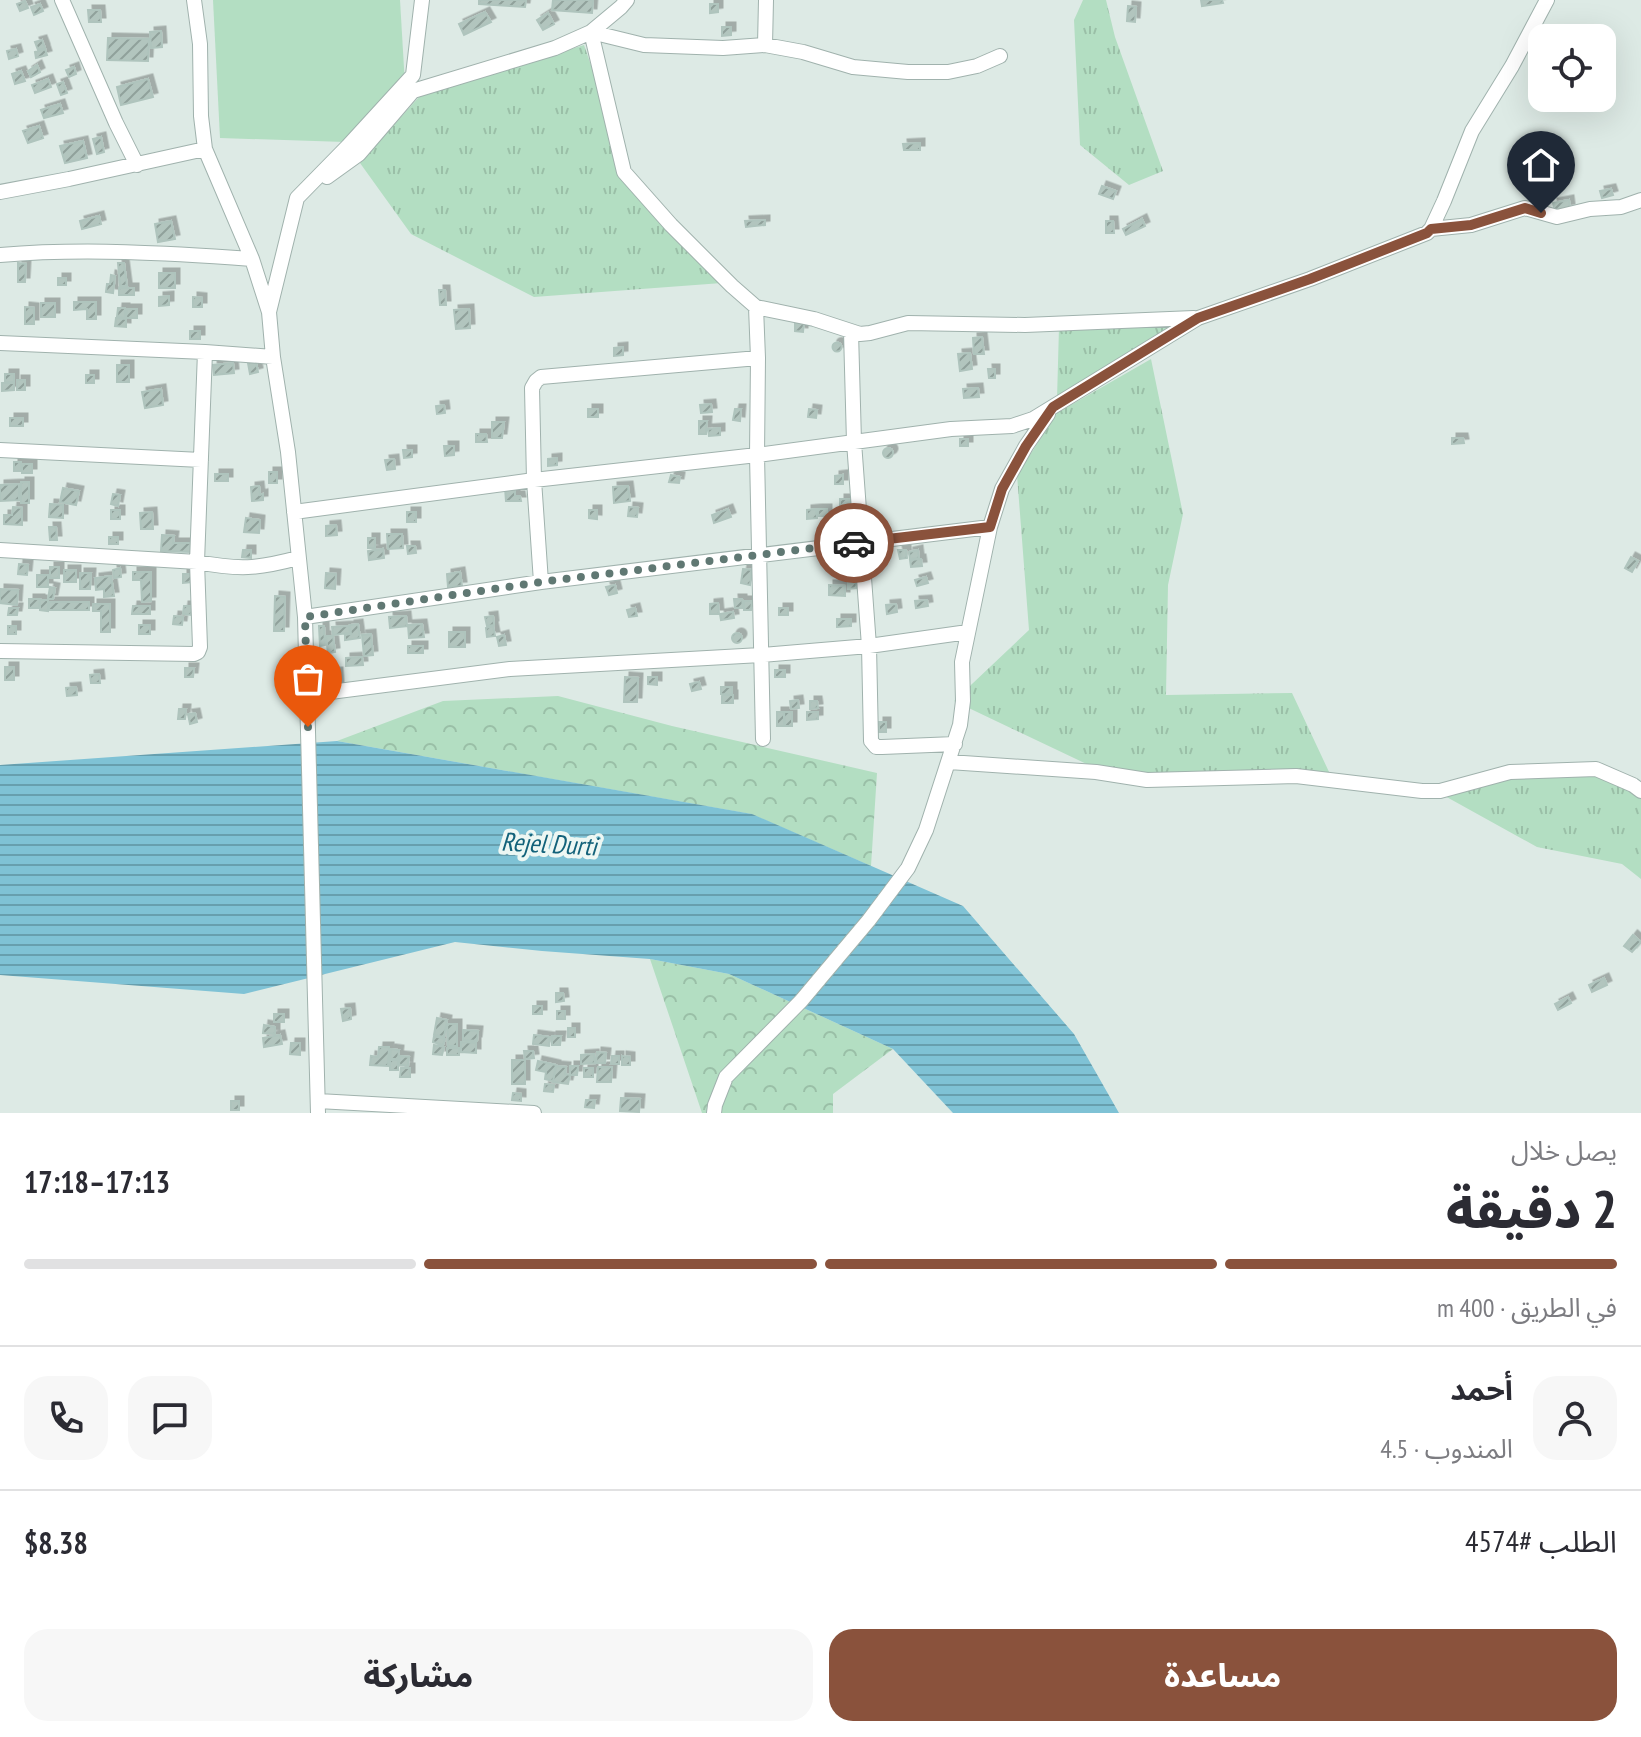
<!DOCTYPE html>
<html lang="ar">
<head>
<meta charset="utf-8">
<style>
	:root { --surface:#fff; --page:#f7f7f7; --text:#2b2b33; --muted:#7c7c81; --line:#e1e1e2; --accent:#8a523c }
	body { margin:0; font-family:"PT Sans Narrow","Noto Sans Arabic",sans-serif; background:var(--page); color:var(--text); direction:rtl; height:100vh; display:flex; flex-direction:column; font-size:30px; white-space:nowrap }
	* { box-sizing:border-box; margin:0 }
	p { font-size:26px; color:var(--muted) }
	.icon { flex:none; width:44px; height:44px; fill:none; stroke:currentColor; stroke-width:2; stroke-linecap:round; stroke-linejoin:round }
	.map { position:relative; height:1113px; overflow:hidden; direction:ltr }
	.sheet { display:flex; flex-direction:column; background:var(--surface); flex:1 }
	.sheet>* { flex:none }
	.fabs { position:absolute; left:1528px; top:24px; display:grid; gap:16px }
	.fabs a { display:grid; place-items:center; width:88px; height:88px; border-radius:16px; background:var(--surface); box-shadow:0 8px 32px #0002; font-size:40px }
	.pin { position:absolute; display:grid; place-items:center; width:68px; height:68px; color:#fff; margin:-82px -34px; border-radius:50% 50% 50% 0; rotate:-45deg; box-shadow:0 0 8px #0007 }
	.pin .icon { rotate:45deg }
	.courier { position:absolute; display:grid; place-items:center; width:80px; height:80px; margin:-40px; border:6px solid #8a523c; border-radius:50%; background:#fff; color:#222; box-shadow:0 2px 10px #0007 }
	.summary em { font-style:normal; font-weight:800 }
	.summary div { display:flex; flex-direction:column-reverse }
	.summary { display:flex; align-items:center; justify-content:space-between; height:136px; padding:0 24px }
	h1 { font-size:52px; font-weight:800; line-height:60px }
	.bar { display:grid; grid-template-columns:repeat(4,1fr); gap:12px 8px; align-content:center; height:96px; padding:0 24px }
	.bar i { height:10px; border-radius:6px; background:var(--line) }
	.bar .selected { background:var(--accent) }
	.bar p { grid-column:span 4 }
	.line { display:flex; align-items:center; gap:20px; padding:0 24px; border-top:2px solid var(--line) }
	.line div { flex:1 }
	.round { display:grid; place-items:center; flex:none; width:84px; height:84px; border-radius:24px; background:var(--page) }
	.primary-button { display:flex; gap:16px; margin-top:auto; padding:16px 24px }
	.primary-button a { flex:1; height:92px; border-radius:24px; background:var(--accent); color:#fff; font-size:32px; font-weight:800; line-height:92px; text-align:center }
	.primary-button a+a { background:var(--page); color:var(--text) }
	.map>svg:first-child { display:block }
</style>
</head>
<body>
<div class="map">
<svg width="1641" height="1113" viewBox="0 0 1641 1113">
	<defs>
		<pattern id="grass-tufts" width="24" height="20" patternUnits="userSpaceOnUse" patternTransform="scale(2)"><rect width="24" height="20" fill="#b3dec2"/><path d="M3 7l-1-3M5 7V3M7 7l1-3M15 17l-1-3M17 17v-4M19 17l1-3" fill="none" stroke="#9abfa7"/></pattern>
		<pattern id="forest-crowns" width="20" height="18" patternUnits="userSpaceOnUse" patternTransform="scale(2)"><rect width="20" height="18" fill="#b3dec2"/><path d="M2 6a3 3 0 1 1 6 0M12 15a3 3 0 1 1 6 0" fill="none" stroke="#9abfa7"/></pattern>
		<pattern id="water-rules" width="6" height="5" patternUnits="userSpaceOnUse" patternTransform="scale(2)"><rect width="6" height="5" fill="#7fc2d5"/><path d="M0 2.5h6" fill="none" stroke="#679fae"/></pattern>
		<pattern id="building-hatch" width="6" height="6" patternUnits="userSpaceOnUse" patternTransform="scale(2)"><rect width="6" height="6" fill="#b2c5be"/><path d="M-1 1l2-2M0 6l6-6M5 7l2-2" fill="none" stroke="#90a19b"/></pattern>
		<filter id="shadow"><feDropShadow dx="4.5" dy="-4.5" stdDeviation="0" flood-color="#0004"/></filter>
	</defs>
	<rect width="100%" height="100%" fill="#ddeae5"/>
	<path fill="url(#grass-tufts)" d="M1083,0H1106L1115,37L1163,171L1129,185L1080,145L1074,20Z
		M584,45L603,100L620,174L722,283L534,297L411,234L360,163L419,97Z
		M1178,324L1057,399L1059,327Z
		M1151,359L1183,514L1168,585L1166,695L1292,693L1330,774L1159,775L1095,768L954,701L1029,630L1017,475L1057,413Z
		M1596,772L1641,794V879L1622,864L1537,847L1443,795L1509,776Z"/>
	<path fill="url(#forest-crowns)" d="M558,696L672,726L877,773L871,866L751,814L337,741L443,701Z
		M650,959L729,974L893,1049L833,1094V1113H702Z"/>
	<path fill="#b3dec2" d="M213,0H400L405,85L345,142L220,138Z"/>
	<path fill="url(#water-rules)" d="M337,741L752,814L963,906L1074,1034L1119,1113H953L893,1049L729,974L650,959L542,951L455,942L244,994L0,975V765Z"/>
	<path fill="url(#building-hatch)" stroke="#afc4bd" stroke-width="2" filter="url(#shadow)" d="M479,0H526L525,7L479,4Z
		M553,0H593L592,13L552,10Z
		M1201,0H1222L1223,3L1202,6Z
		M25,1L28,8L20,11L17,4Z
		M40,4L43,11L34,15L31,7Z
		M710,4H718V12L710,13Z
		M1128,6L1136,7L1135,22L1127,21Z
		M88,10H100L101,22H89Z
		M485,12L491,22L464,35L459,24Z
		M548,13L554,24L543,30L537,20Z
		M722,27H731V35L722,36Z
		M161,31L162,47L151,48L150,32Z
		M108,38L149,39L148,61L107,60Z
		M42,40L45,48L38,50L35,42Z
		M16,49L18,56L9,59L7,51Z
		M45,49L47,55L36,58L35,52Z
		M37,65L40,72L31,77L28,71Z
		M74,67L76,74L69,77L66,70Z
		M21,71L25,81L15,84L12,74Z
		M48,79L51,87L35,93L32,85Z
		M148,79L153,97L121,105L117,87Z
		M63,82L67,93L61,95L57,84Z
		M60,104L63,113L44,118L41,110Z
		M39,126L43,138L28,143L23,131Z
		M101,137L104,152L97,154L93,139Z
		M83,141L87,158L65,163L60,146Z
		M920,143V150H904L903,144Z
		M1102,186L1116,191L1113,199L1099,194Z
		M1611,189L1613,195L1602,198L1600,191Z
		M1569,200L1570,208L1555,211L1553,203Z
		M99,216L101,224L82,229L80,221Z
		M1142,219L1145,226L1126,235L1123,229Z
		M765,220V225L746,227L745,221Z
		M171,221L175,239L158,242L155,224Z
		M1106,221H1113L1114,233H1106Z
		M18,263L26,264L25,282H18Z
		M118,263H124L127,286H120Z
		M159,273H175V288H159Z
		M111,275L115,276L113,293L106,292L107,284H110Z
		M58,278H66V285H58Z
		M119,288H134V295H119Z
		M439,290H445L446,305H440Z
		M169,296V305L159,306V297Z
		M193,297L202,298V307H193Z
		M74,302H96V319H87V309L74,310Z
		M41,303H55V317H41Z
		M25,307L34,308V324H25Z
		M118,308H125V318L117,317Z
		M127,309H137V318H126Z
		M469,309L470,328L456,329L454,310Z
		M116,318L126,319V327L115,326Z
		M795,323H804L803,332L795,331Z
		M190,331H200V339H190Z
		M982,337L984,354H974L973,338Z
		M832.5 347a4.5 4.5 0 1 1 9 0a4.5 4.5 0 1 1-9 0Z
		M623,347V355L614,356V348Z
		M970,353L972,369L960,371L958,354Z
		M256,362L258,372L250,374L248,363Z
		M233,363L234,373L214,375L213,365Z
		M117,365H129V382H117Z
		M988,369H995V378H989Z
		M5,374H14V382H5Z
		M86,375H94V383H86Z
		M17,380H25V390H17Z
		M2,383H14V390L2,391Z
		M978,388L979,397L964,398L963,389Z
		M161,389L163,405L145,408L142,392Z
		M711,404L712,412L701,413L700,405Z
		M444,405L445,413L437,414L436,406Z
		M588,409H598V417H588Z
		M735,409H741L740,421L733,420Z
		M809,409L817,410L816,418L808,417Z
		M10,418H23V426H10Z
		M699,421H707L706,434H699Z
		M492,422H504L502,438H492Z
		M720,428V435L709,436L708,429Z
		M476,434H486L487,442H476Z
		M1452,438H1463L1464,443L1452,444Z
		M960,439H968V446H960Z
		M444,446H454V455L445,456Z
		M883 453a5 5 0 1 1 10 0a5 5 0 1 1-10 0Z
		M403,450H412V457L404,458Z
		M557,458V465L548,466V459Z
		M394,459L395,469L387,470L385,460Z
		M14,462H21V471H14Z
		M22,464H32V473H22Z
		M269,472H277V483H269Z
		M215,474H228V481H215Z
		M671,475L680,477L679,483L669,482Z
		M843,475V484H835V476Z
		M21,482H29V503H21Z
		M19,484V500L0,501V485Z
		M259,486L260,495L263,494V500L252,501L251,487Z
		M628,486L630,501L614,503L613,487Z
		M515,487V496H520L521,501H506L505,488Z
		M63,488L79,491L76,505L60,502Z
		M113,494L120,495L118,506L111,504Z
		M840,499H850L851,507H840Z
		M50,504L63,505V518L49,517Z
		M13,507L22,508V525L4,524V515H12Z
		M629,507L638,508L637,517L628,516Z
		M728,509L731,517L714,523L712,515Z
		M816,509L817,518L807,519V510Z
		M818,509H827V516H818Z
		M111,510H120V519H111Z
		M589,510H597V519L589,518Z
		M152,512L153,529H141L140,513Z
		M407,512H416V522H407Z
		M842,514H851V523H843Z
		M246,518L260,520L259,533L244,532Z
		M336,525L337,535L326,536V526Z
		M842,526L843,539L835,540L834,527Z
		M49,527H56L57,540H50Z
		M387,534H402L403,548L388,549Z
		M162,535L174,536L173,543H192V552L161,551Z
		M109,537H118V544H109Z
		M368,538H375V548H368Z
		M407,546H415L416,553L408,554Z
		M383,549L384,558L369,560L368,551Z
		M243,550H251V558L242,557Z
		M898,550H906L907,558L900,559Z
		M918,550L919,558L910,559L909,552Z
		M1631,557L1638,561L1632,572L1625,568Z
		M855,559V567H847V560Z
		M921,559L922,566L911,567L910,560Z
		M19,564L28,565L27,575L18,574Z
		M50,567H59V578H50Z
		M120,568L121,577L114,578L113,570Z
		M743,569L752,570L750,585L741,583Z
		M846,569H855V576H845Z
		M64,570H76V582H64Z
		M133,572H151V601L142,602L141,580H133Z
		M460,572L462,586L448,587L447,574Z
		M80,573H91L90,589H80Z
		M326,573L336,574L335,589L325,588Z
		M183,574H192V582L183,583Z
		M37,575H48V587H37Z
		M111,576L114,596L104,597V589L96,590L95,578Z
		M926,577L928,583L917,586L915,580Z
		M848,581H856L857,588L848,589Z
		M615,585L617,593L609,595L606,587Z
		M829,585L845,586V596L829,595Z
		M50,587L55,588L53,599H48Z
		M0,589L18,590L17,605L0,603Z
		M275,596L285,597L284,631H274Z
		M29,599H40L39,608H29Z
		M734,599H742L743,608H735Z
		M40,600H48V611L40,610Z
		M927,600L928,606L916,608L915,601Z
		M744,601H752L751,610H744Z
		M49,602H89V610H49Z
		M718,603L719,614H710V604Z
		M93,604H110V632H101V611H93Z
		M896,604L897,612L887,614L886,605Z
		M133,606H150V614H132Z
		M184,606H192L191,615L183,614Z
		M9,608H18L17,615H8Z
		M635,608L637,616L629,617L627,610Z
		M779,608H788V615H779Z
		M733,612L734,618L721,620L720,614Z
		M174,616L183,617L182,625L173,624Z
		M406,616L407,626L390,628L389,617Z
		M493,616L494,625L487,626L485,617Z
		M837,619H851V626L837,627Z
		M358,624L360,638L345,640V635L351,634L350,625Z
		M422,624L424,637L409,638L408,625Z
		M139,625H150V634H139Z
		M8,626H16V634H8Z
		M319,626H324L325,645L320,646Z
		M349,626L350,633L333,635L332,627Z
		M493,626L495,636L487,637L486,628Z
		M449,632H465V647H449Z
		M732 638a5 5 0 1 1 10 0a5 5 0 1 1-10 0Z
		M371,634L373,655L364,656L362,635Z
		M504,635L506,645L499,646L497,637Z
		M326,636H333L335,652L328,653Z
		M408,646H423V653H408Z
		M362,657L363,665L346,666V658Z
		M5,667H14V680H5Z
		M185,668H194L193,677H185Z
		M775,670H785V677H775Z
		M338,672L339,687L330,688L328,673Z
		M319,673H326L328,688L321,689Z
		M99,674L100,683H91L90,675Z
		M625,677L638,678L637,702H624Z
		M648,677H657V685L648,684Z
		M699,682L701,689L692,691L690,684Z
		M76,687L77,695L67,696L66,688Z
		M721,687H732V695L721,694Z
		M722,695H733V703H722Z
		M798,700L799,708L791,709L790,701Z
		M810,701H817L818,708L810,709Z
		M179,709H186L185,719H178Z
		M777,712H784V726H777Z
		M784,712H792V726H785Z
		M807,712H818V719L807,720Z
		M195,713L197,722L190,724L188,714Z
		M879,722H886V732H879Z
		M1633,935L1641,942L1632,952L1624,946Z
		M1604,978L1607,985L1592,992L1589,985Z
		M556,993H563L564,1001L556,1002Z
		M1568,997L1571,1003L1558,1010L1555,1004Z
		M533,1006H542V1014H533Z
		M350,1008L351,1019L343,1021L341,1009Z
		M557,1011H565V1019H557Z
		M274,1014H284V1022H274Z
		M437,1018L447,1020L444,1037L434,1035Z
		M447,1024H457V1046H448Z
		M264,1025L275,1027V1034L263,1033Z
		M568,1028H575V1037H568Z
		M463,1030L478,1031L477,1041L463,1040Z
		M280,1035L282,1044L264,1047L263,1038Z
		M534,1035L550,1037L549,1046L533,1044Z
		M434,1036L445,1039L443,1045L433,1042Z
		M552,1036H561L560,1045H552Z
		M461,1042L476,1043V1053L461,1052Z
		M291,1043H300V1055L290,1054Z
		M434,1045L444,1047L442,1055L433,1054Z
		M379,1047H389L388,1066L370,1065L371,1056L378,1057Z
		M447,1048H459V1055H447Z
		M391,1049L399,1050L398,1059H390Z
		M524,1051H533L534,1058L525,1059Z
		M597,1052L606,1053L605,1063H596Z
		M594,1054L595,1063L581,1064V1055Z
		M400,1056L409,1057L408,1066L399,1065Z
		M612,1056H619V1064H611Z
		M622,1056L630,1057V1065H622Z
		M390,1060H398V1070H390Z
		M512,1060H525V1084H512Z
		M538,1061L556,1065L553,1081L545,1079L546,1072L536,1070Z
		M556,1066L566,1067L565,1074L570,1075L568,1084L553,1082Z
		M570,1066H578L577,1075H570Z
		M598,1067H612L611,1082H597Z
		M401,1068H410V1077H400Z
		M584,1068H593V1077H584Z
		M545,1084L554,1085L553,1092L544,1091Z
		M513,1093L521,1094V1101L512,1100Z
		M621,1098L640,1099L639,1112L620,1111Z
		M586,1100H595L594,1108L585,1107Z
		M231,1101H239V1110H231Z"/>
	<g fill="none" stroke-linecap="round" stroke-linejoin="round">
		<g stroke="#a0b2ad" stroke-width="16">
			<path id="minor" d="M62,0L116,123L137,165
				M194,0L200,44L201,116L205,149L252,259L269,312
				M591,32L624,172L671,225L732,286L756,307L814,319L860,334L870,333L908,323L1025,325L1194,318
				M591,32L644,45L723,48L765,45L803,52L853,67L908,72H948L977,66L1000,56
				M765,45L766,0
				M327,177L359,154L413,91L555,48L591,32L621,7L627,0
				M0,192L69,179L205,149
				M1431,229L1471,225L1525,208L1557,217L1590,209L1621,207L1641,200
				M0,255C84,248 167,253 252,259
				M756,307L758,358L757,455L763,739
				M851,332L854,442L869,646L871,741L876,747H882L955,744
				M0,343L205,352L273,357
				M0,450L201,460
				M294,512L534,480L757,455L951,429L1012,426L1033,419L1198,318L1310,279L1427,233L1431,229L1444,201L1472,131L1512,66L1547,0
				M0,550L197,562C239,570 257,569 298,558
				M541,582L534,480L532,388L536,381L541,377L758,358
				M305,617L541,582L990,527
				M0,651L194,654L198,652L200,647L197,562L205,352
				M307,695L510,669L761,655L869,646L968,632
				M949,762L1096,772L1147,780L1296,776L1422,791H1440L1510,772L1596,769L1633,785L1641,791
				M318,1101L534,1113
				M318,1113L305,617L288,452L273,357L269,312L297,198L348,146L413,75L422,0
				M714,1113L715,1105L726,1077L801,1001L869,920L908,868L926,830L960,725L963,701L962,662L990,527L1002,489L1026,446L1048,414"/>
		</g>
		<use href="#minor" stroke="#fff" stroke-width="14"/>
	</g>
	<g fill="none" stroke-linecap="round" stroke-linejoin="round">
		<path stroke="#607873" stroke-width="8" stroke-dasharray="0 14.4" d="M308,727L305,617L541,582L854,543"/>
		<path stroke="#8a523c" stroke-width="10" d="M854,543L990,527L1002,489L1026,446L1053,407L1198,318L1310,279L1427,233L1431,229L1471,225L1525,208L1541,213"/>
	</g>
	<g text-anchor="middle" stroke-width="8" stroke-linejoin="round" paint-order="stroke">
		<g font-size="26" font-style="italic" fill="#13627a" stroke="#edf7f3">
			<text transform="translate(549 844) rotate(3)" y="9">Rejel Durti</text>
		</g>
	</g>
</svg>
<div class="fabs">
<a><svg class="icon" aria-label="locate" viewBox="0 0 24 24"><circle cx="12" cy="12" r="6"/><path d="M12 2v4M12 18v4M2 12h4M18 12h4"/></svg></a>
</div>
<div class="pin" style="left:308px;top:727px;background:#ea580c"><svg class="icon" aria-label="bag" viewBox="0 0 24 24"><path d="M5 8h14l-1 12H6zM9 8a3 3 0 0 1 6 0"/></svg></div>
<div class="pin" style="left:1541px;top:213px;background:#1f2937"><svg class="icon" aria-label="home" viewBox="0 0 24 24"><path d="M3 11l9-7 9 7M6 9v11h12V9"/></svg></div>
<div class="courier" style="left:854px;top:543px"><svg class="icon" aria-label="car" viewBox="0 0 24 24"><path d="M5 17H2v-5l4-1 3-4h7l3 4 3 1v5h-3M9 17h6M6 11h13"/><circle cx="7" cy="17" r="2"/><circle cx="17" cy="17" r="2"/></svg></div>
</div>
<section class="sheet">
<div class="summary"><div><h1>2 دقيقة</h1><p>يصل خلال</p></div><em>17:13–17:18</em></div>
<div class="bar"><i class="selected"></i><i class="selected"></i><i class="selected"></i><i></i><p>في الطريق · 400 m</p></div>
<div class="line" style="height:144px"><a class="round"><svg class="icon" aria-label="person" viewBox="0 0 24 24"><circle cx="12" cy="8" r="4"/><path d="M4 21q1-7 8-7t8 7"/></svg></a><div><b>أحمد</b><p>المندوب · 4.5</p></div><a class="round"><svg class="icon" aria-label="chat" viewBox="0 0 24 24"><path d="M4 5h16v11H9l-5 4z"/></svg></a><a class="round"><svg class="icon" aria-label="phone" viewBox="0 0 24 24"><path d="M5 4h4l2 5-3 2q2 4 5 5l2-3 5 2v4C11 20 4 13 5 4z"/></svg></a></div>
<div class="line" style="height:104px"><div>الطلب #4574</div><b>$8.38</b></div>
<div class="primary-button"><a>مساعدة</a><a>مشاركة</a></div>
</section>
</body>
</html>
